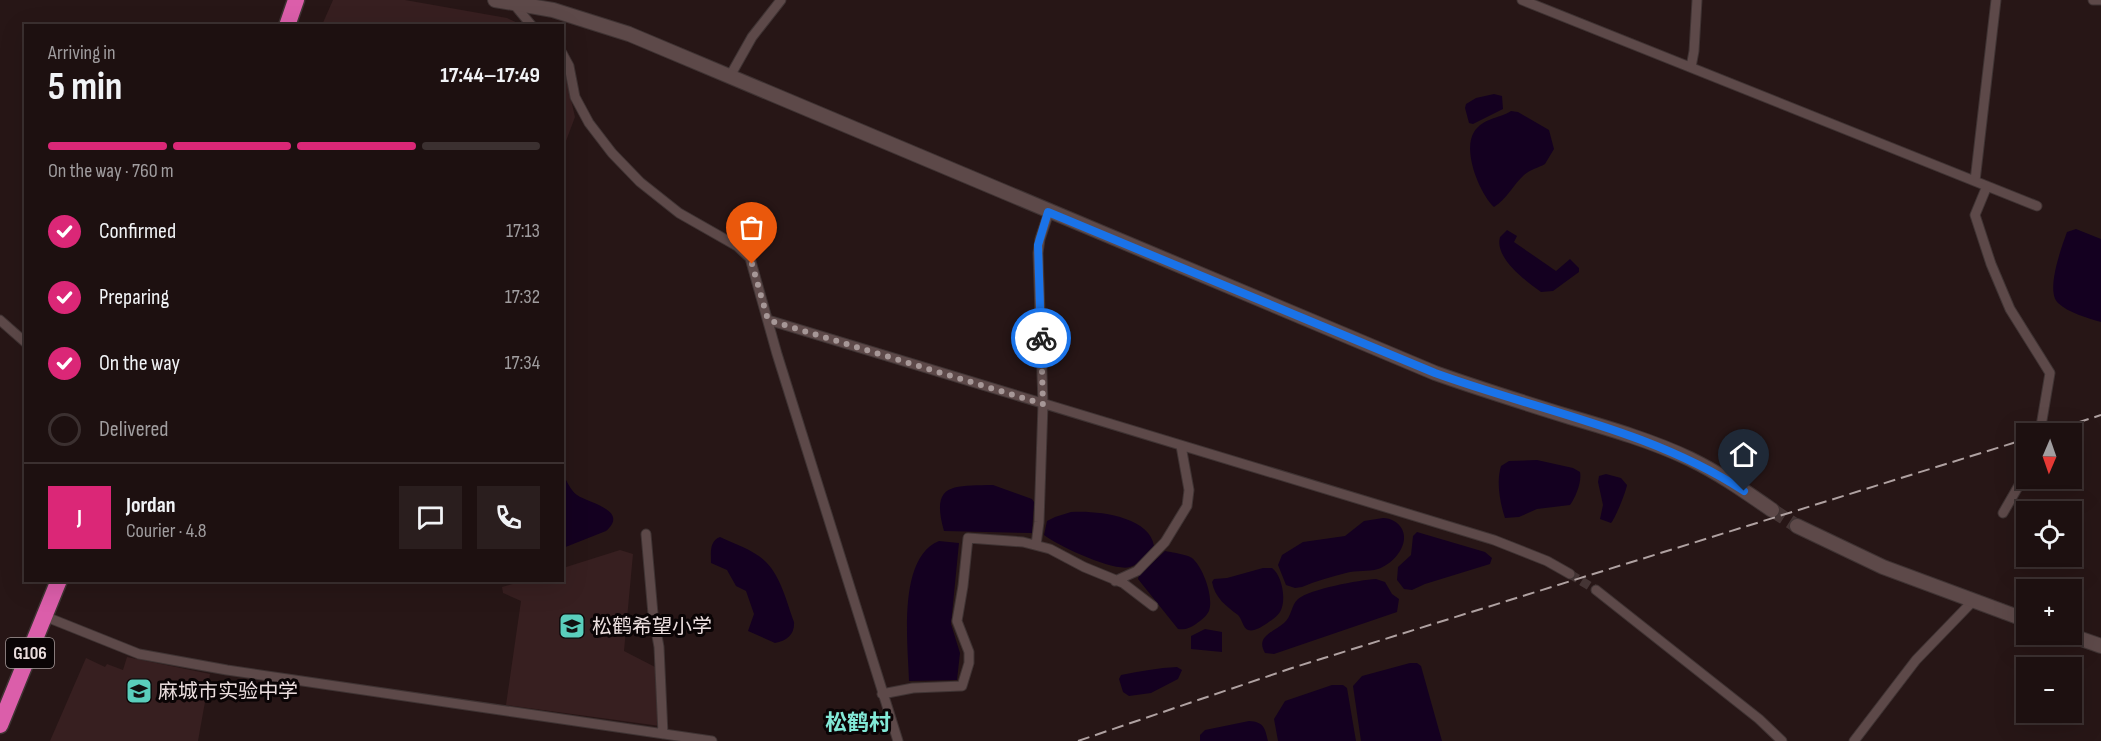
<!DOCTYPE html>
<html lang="en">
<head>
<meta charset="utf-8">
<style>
	:root { --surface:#1d1010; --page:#2a1e1e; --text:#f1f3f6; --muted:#a09d9f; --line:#3b3030; --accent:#db2777 }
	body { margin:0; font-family:"Sofia Sans Condensed","Noto Sans SC",sans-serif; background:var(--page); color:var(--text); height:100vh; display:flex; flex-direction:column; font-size:22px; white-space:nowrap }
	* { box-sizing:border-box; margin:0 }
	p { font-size:20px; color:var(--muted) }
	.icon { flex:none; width:33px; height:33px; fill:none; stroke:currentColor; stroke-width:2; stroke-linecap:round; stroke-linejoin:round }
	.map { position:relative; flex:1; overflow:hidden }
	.drawer { position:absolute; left:24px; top:24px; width:540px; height:558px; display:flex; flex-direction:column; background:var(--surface); border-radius:0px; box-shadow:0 6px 24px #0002,0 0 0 2px var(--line) }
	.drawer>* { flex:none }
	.needle { width:39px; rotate:182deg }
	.fabs { position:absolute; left:2016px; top:423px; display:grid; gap:12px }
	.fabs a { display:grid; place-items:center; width:66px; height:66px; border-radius:0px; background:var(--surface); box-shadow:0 6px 24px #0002,0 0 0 2px var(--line); font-size:30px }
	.pin { position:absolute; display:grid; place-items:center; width:51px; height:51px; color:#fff; margin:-62px -26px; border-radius:50% 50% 50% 0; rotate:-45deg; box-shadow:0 0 6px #0007 }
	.pin .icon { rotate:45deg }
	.courier { position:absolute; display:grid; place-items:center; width:60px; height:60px; margin:-30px; border:4px solid #1a73e8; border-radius:50%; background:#fff; color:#222; box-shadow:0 2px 8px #0007 }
	.summary em { font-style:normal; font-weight:700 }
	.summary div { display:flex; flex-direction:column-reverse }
	.summary { display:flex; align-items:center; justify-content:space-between; height:102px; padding:0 24px }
	h1 { font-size:39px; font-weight:700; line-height:45px }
	.bar { display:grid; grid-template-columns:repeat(4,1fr); gap:9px 6px; align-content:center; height:72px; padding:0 24px }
	.bar i { height:8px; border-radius:4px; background:var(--line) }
	.bar .on { background:var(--accent) }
	.bar p { grid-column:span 4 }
	.line { display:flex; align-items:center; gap:15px; padding:0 24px; border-top:2px solid var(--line) }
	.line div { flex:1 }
	.round { display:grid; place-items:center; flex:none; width:63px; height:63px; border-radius:0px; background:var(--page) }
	ol { padding:0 24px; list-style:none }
	li { display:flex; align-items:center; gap:18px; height:66px }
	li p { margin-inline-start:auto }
	li .icon { padding:6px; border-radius:50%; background:var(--accent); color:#fff; stroke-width:4 }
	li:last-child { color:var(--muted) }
	li i { width:33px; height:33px; border:3px solid var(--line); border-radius:50% }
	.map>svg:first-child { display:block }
</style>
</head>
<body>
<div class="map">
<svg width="2101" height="741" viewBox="0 0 2101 741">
	<rect width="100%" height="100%" fill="#271616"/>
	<path fill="#371f20" d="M333,0H405L507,18L522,25H322Z
		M562,60L575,117L563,149H562Z
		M620,550L633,554L624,651L657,668L660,726L506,705L521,601L503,593L502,587L524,581L562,580L563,568Z
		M127,657L210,674L198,741H50L86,658L105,667L107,664L123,670Z"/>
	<path fill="#140020" d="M1494,94L1502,96L1503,109L1473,124L1469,123L1465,108L1466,104L1476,98Z
		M1511,111L1518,112L1549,130L1554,149L1545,164C1538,168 1531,169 1524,175C1513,185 1507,199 1494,207C1480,194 1462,151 1474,132C1483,118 1498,119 1511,111Z
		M2076,229L2101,239V322C2087,318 2069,313 2058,303C2045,291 2062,246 2067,232Z
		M1507,230L1517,236L1514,242L1556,271L1570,259L1579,268V272L1553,291L1541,292C1526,281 1494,258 1500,237Z
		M1537,460L1573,468L1580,472C1582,481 1576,497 1570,505L1537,509L1519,517L1505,518C1500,503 1496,482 1501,466L1509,461Z
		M563,474C567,481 570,490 577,495C588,503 630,510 606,531L563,548Z
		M1606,474L1621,478L1627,485C1626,492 1615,519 1611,523L1600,519L1603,505L1598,482L1599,476Z
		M993,485L1032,499L1034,502L1032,533L944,531C930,482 954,486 993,485Z
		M1071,512C1095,510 1150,516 1154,546C1147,553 1141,564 1130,567C1114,572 1058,546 1044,535L1047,521L1055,517Z
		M1383,518C1391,518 1398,522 1402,529C1410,545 1393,564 1378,569C1368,572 1357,570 1346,573C1331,577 1316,581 1302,587L1295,588L1286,585L1278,565L1282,555L1303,542L1345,536L1364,521Z
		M1417,532L1485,552L1492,558L1490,564L1425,584L1412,590L1404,589L1397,580L1398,567L1411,555L1413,536Z
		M720,537C735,544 754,550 766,562C781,577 787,603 794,622C795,634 787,641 775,643L748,631L754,614L746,591L736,586L727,570L711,563C711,553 709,541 720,537Z
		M939,541L959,543L951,624L960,653L957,680L909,681C908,644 897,558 939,541Z
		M1165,551C1170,552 1189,555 1192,558C1203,567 1214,597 1209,611C1206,617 1201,620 1196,624C1190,628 1186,630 1178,629L1138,579L1139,575Z
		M1263,568H1272C1282,575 1287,601 1280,612C1277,617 1270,621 1266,624C1261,627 1254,632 1248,630C1243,628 1242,619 1238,615C1226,606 1215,598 1212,582L1214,579L1227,578Z
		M1376,579L1385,582L1392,594L1399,599L1397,612L1274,654L1265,653C1255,636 1274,632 1284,623C1292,616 1291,605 1298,599C1310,589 1359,580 1376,579Z
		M1205,629L1222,632V652L1191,649V636Z
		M1410,663H1417L1421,666L1442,741H1361L1353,686L1362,676Z
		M1177,667L1182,670L1178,679L1151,693L1129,696L1123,692L1119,679L1121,675C1140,671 1158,668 1177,667Z
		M1332,685H1343L1347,688L1356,741H1278L1274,719L1285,701Z
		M1249,721C1264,722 1265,728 1268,741H1200V735L1205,730Z"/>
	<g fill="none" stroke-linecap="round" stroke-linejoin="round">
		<path stroke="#443434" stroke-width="9" stroke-dasharray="9 4.5" stroke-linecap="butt" d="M1570,574L1596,590"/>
		<path stroke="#443434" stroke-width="14" stroke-dasharray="14 7" stroke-linecap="butt" d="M1772,510L1797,526"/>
		<g stroke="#3f3333" stroke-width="11">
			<path id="street" d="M1522,0L2037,206
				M2093,0H2101
				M513,3L532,26
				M562,53L569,66L575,97L589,123L612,153L640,182L679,213L737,246L750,258L777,354L898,741
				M1691,67L1694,51L1697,0
				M730,76L752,37L781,0
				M1975,181L1996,0
				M1987,186L1975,215L1991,264L2010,309L2050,373L2041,426
				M0,320L26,343
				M768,320L1494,540L1547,561L1570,574
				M2003,513L2026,473
				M646,534L653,614L659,647L663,734
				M1036,545L1039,522L1043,404L1038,253L1040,239L1049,212
				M1115,581L1137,571L1165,542L1187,506L1189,490L1181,446
				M1596,590L1759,719L1782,741
				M44,616L139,654L227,670L712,741
				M882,694L913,688L962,686L969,663V652L957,621L963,586L968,538L1023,542L1050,549L1084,567L1123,583L1153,606
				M1854,741L1916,660L1973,601"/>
		</g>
		<g stroke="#3f3333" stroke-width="16">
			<path id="secondary" d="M495,0L553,10L629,34L1435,373C1480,389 1525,403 1570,417C1611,429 1652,441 1690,459C1719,473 1746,492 1772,510
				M1797,526L1883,567L2026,620
				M2067,634L2101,646"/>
		</g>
		<g stroke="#3f3333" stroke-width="19">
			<path id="highway" d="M287,26L296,0
				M0,725L59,580"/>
		</g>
		<use href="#street" stroke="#5d4949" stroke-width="9"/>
		<use href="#secondary" stroke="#5d4949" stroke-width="14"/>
		<use href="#highway" stroke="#db5eaa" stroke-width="16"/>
		<path stroke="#afa1a1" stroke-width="2" stroke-dasharray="12 6" stroke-linecap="butt" d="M2043,434L2101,415
			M1078,741L1292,668L2026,439"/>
	</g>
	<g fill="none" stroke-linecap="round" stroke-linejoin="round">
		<path stroke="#a69797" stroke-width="6" stroke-dasharray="0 10.8" d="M752,264L768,320L1043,404L1041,338"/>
		<path stroke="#1a73e8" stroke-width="8" d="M1041,338L1038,245L1048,212L1435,373C1539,411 1651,430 1744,491"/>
	</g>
	<defs>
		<g id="school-square" transform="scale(1.35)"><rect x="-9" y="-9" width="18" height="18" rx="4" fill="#5acebc" stroke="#0a0405"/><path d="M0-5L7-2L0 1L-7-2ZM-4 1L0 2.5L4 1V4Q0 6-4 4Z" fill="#111"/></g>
	</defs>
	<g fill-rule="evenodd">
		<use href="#school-square" x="572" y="626"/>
		<use href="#school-square" x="139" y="691"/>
	</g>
	<g text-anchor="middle" stroke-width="6" stroke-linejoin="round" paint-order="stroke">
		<rect fill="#0a0405" stroke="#a79c9c" stroke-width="1.5" x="6" y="638" width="48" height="30" rx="4.5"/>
		<g font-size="18" font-weight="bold" fill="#eadddd">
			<text x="30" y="659">G106</text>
		</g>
		<g font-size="20" fill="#eadddd" stroke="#0a0405" text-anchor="start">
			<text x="592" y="633">松鹤希望小学</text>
			<text x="158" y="698">麻城市实验中学</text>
		</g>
		<g font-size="22" font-weight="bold" fill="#82e9d7" stroke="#0a0405">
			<text x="858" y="730">松鹤村</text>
		</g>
	</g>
</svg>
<div class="fabs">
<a><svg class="needle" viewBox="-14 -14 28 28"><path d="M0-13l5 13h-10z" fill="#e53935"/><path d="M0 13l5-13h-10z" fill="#a09d9f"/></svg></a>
<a><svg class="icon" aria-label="locate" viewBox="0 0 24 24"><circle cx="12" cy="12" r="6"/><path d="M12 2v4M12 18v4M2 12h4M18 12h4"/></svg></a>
<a>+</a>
<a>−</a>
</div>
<div class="pin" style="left:752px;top:264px;background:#ea580c"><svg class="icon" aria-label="bag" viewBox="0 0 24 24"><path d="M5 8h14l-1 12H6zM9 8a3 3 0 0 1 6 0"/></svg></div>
<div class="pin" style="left:1744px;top:491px;background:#1f2937"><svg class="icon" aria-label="home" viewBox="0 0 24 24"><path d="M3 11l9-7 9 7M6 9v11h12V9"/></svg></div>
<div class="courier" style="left:1041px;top:338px"><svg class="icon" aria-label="bike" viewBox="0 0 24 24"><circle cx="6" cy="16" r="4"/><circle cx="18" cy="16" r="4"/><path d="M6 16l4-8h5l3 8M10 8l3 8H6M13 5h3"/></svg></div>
<section class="drawer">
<div class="summary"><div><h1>5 min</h1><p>Arriving in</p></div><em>17:44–17:49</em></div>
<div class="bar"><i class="on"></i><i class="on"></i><i class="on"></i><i></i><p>On the way · 760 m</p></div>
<ol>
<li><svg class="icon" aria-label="check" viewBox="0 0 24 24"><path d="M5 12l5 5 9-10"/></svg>Confirmed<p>17:13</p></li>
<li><svg class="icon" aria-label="check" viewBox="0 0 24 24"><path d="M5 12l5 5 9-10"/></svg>Preparing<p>17:32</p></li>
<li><svg class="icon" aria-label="check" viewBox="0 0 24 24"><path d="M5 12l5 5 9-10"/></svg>On the way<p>17:34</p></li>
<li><i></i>Delivered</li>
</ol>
<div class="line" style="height:108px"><b class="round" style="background:var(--accent);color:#fff">J</b><div><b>Jordan</b><p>Courier · 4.8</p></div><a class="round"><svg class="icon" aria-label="chat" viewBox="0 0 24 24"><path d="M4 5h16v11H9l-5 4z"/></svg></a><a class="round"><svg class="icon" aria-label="phone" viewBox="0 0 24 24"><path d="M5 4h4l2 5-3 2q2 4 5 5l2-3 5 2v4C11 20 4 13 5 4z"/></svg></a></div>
</section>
</div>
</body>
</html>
